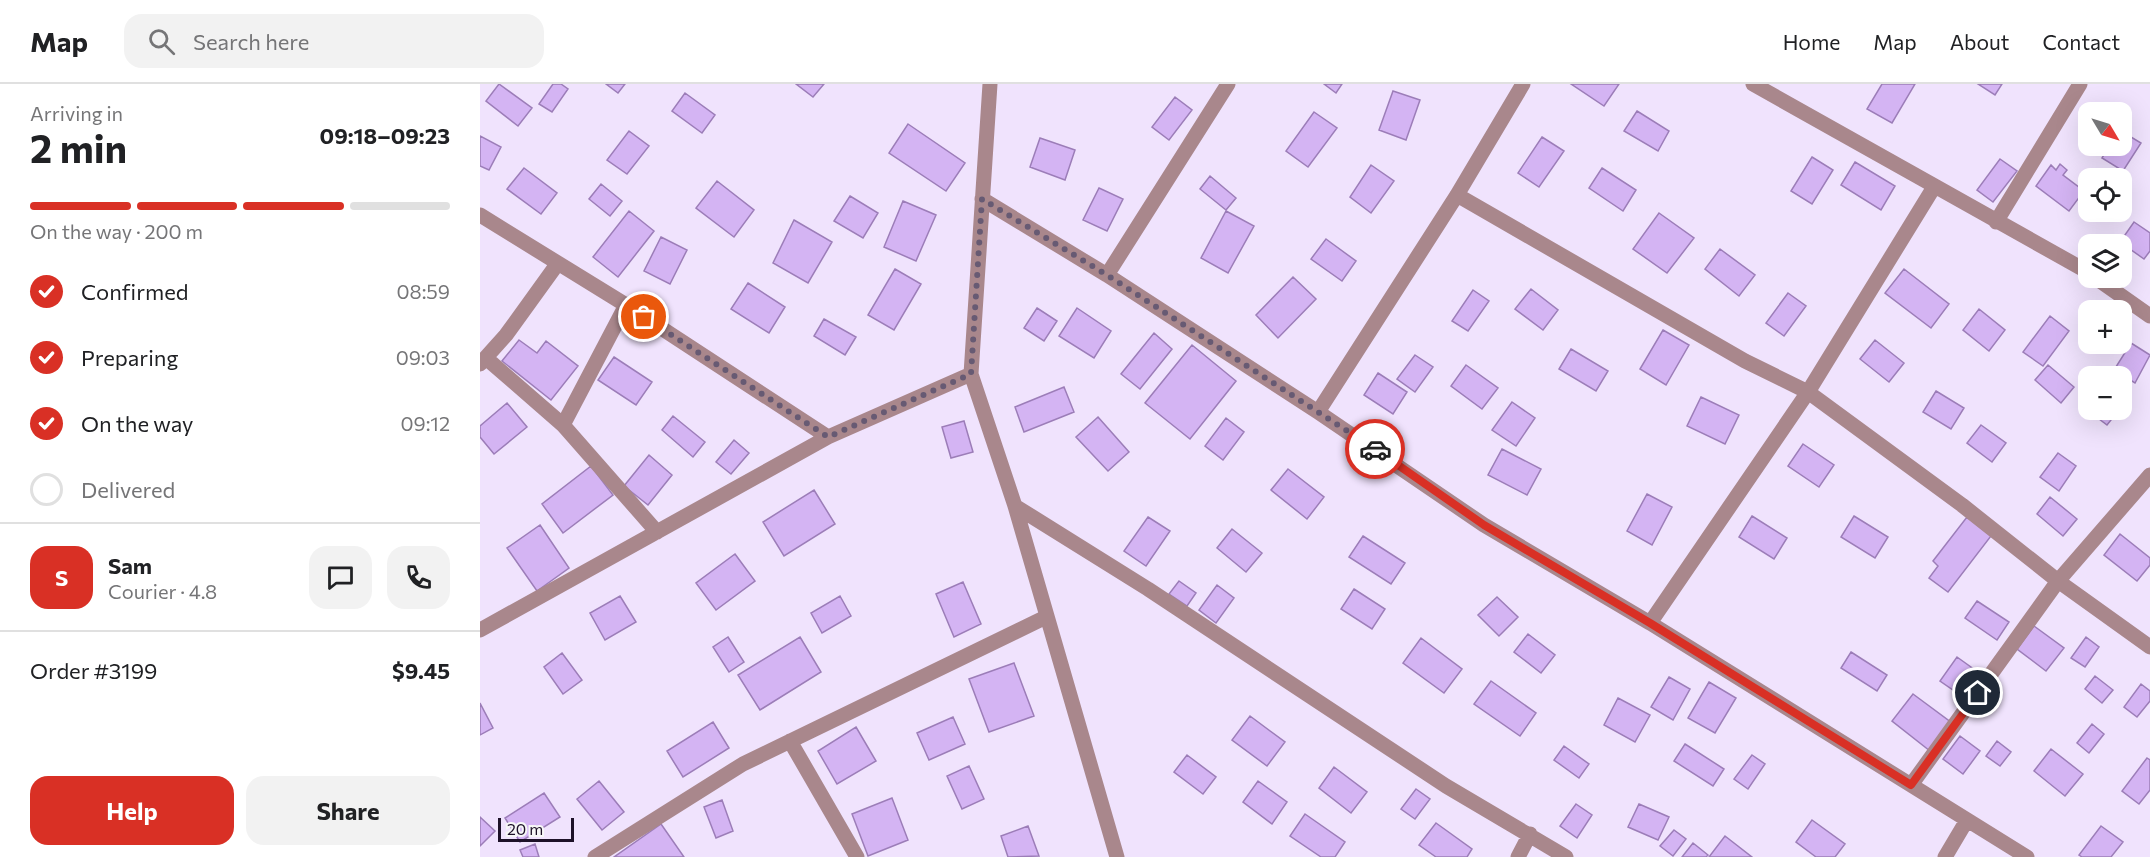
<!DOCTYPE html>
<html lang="en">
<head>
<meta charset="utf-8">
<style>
	:root { --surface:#fff; --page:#f2f2f2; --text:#202124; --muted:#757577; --line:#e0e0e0; --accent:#d93025 }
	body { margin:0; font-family:Commissioner,sans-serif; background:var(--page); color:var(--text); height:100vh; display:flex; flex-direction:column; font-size:22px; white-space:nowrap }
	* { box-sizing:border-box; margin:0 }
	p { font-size:20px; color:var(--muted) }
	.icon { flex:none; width:33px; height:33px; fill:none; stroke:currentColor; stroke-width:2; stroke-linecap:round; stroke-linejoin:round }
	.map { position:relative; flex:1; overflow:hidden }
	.details { display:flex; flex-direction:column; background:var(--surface); width:480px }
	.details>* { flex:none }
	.needle { width:39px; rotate:128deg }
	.fabs { position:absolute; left:1598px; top:18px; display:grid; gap:12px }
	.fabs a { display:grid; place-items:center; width:54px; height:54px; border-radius:12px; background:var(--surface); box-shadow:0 6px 24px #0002; font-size:30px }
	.scale { position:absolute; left:18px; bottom:15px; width:76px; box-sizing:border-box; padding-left:6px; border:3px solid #1d1128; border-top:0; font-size:16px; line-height:21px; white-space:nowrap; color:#1d1128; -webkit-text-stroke:4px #f7f7f7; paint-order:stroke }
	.pin { position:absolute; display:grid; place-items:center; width:51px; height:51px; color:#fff; margin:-26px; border:3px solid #fff; border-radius:50%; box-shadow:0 2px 6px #0007 }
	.courier { position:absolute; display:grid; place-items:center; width:60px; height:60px; margin:-30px; border:4px solid #d93025; border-radius:50%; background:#fff; color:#222; box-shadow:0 2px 8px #0007 }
	.overview em { font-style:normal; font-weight:700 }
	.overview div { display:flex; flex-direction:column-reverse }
	.overview { display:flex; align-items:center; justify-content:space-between; height:102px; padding:0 30px }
	h1 { font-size:39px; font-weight:700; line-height:45px }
	.bar { display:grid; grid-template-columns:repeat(4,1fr); gap:9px 6px; align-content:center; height:72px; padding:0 30px }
	.bar i { height:8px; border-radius:4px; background:var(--line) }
	.bar .active { background:var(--accent) }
	.bar p { grid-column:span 4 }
	.line { display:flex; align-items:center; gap:15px; padding:0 30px; border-top:2px solid var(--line) }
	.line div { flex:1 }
	.round { display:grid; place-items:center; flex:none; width:63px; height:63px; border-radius:18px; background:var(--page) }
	ol { padding:0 30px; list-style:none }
	li { display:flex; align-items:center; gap:18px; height:66px }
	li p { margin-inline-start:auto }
	li .icon { padding:6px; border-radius:50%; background:var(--accent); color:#fff; stroke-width:4 }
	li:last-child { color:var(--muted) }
	li i { width:33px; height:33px; border:3px solid var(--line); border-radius:50% }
	.cta { display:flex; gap:12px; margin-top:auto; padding:12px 30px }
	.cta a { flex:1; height:69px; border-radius:18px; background:var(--accent); color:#fff; font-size:24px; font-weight:700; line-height:69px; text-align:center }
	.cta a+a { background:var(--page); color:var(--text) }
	header { display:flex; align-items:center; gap:36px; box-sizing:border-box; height:84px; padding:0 30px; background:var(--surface); border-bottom:2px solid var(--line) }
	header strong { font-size:28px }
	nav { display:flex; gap:33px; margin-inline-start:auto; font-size:21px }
	.search { width:420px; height:54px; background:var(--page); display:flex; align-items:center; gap:15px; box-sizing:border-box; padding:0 21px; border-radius:18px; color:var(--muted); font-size:22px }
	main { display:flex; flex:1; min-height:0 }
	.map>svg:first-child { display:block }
</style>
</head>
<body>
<header>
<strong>Map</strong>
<div class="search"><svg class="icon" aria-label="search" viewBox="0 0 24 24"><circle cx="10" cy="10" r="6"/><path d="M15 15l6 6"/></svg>Search here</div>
<nav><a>Home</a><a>Map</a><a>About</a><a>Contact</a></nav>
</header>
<main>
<section class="details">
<div class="overview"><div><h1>2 min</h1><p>Arriving in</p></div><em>09:18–09:23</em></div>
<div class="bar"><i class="active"></i><i class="active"></i><i class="active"></i><i></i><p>On the way · 200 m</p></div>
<ol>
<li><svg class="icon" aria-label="check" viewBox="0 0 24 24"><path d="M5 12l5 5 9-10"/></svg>Confirmed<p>08:59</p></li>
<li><svg class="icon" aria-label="check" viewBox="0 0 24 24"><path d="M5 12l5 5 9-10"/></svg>Preparing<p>09:03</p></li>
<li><svg class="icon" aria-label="check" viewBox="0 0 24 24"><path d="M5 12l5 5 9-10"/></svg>On the way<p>09:12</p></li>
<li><i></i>Delivered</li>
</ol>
<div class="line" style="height:108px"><b class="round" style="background:var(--accent);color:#fff">S</b><div><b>Sam</b><p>Courier · 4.8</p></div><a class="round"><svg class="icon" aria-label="chat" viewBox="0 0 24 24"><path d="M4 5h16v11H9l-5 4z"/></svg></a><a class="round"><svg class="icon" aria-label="phone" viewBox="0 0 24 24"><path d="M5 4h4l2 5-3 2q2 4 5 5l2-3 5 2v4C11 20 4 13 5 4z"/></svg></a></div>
<div class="line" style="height:78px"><div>Order #3199</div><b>$9.45</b></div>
<div class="cta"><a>Help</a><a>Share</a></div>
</section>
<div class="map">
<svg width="1670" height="773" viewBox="0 0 1670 773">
	<rect width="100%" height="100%" fill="#f0e3fd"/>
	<path fill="#d4b4f3" stroke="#9c7db8" stroke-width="1.5" d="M19,0L52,24L38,42L6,17Z
		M73,0H81L88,5L72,28L59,20Z
		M126,0H145L138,9Z
		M316,0H344L333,13Z
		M844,0H862L856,9Z
		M1091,0H1139L1124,22Z
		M1402,0H1435L1412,39L1387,25Z
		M1498,0H1522L1515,11Z
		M913,7L940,16L926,56L899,46Z
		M205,9L235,31L222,49L192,27Z
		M695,13L712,26L689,56L672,43Z
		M1157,27L1189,47L1178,67L1144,47Z
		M834,28L857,44L828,83L806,67Z
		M428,40L485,79L466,107L409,69Z
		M149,47L169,62L147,90L127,76Z
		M1641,47L1661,59L1643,87L1622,74L1629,62H1641Z
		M0,52L21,63L9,86L0,82Z
		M1062,53L1084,67L1059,103L1038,89Z
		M560,54L595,66L585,96L550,83Z
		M1332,73L1353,86L1332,120L1311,107Z
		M1520,75L1537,87L1513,118L1497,106Z
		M1375,78L1415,102L1401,126L1361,101Z
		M1580,80L1587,86L1583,91L1604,107L1589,127L1556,102L1571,81L1576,86Z
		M891,81L914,97L891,129L870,113Z
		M44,84L77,109L61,130L27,105Z
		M1122,84L1156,106L1143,127L1109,104Z
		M730,92L756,114L746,126L720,105Z
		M237,97L274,126L254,153L216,124Z
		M121,100L142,117L130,132L109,115Z
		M619,104L643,115L627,147L603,136Z
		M370,112L398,129L383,154L354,137Z
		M423,117L456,131L436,177L404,163Z
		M149,127L174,147L138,193L113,173Z
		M746,127L774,142L748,189L721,174Z
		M1179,129L1214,154L1187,189L1153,165Z
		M314,136L352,158L328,199L293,179Z
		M1654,138L1670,149V167L1664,175L1640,158Z
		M181,153L207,166L190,200L164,187Z
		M846,155L876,177L862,197L831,175Z
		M1240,165L1275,191L1259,212L1225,185Z
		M415,185L441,200L414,246L388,231Z
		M1424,185L1469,220L1451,244L1405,209Z
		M813,193L836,215L798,254L776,231Z
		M268,199L305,223L289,249L251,225Z
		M1051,205L1078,226L1063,246L1035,225Z
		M993,206L1009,217L988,247L972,237Z
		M1308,209L1326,222L1304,252L1286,239Z
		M557,224L577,237L564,257L544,244Z
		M597,224L631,247L614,274L579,252Z
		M1499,225L1525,246L1509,267L1483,246Z
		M1570,232L1589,247L1563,282L1543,268Z
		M344,235L376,253L365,271L334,252Z
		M1183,246L1209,261L1186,301L1160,285Z
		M674,249L692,265L660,305L641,290Z
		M39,256L57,269L66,257L98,282L71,316L22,277Z
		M1395,256L1424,279L1409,298L1380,275Z
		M1651,259L1670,271L1655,299L1634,286Z
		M712,261L756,297L710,355L665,319Z
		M1091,265L1128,287L1116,307L1079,285Z
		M935,271L953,283L935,308L917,295Z
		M134,273L172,298L156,321L118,296Z
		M986,281L1018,304L1002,325L971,302Z
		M1568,281L1594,303L1581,319L1555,296Z
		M898,289L927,308L913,330L884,311Z
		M1641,301L1651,309L1641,322Z
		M584,303L594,328L544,348L535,323Z
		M1456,307L1484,324L1471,345L1443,328Z
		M1221,313L1259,331L1245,360L1207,342Z
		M1032,318L1055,334L1036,362L1012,346Z
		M27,319L47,343L14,370L0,353V342Z
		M1608,322V326H1639L1627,341L1606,325Z
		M193,332L225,358L213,373L182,346Z
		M618,333L649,368L628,387L596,353Z
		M746,334L764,348L743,376L725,362Z
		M484,337L493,368L471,374L462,343Z
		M1501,341L1526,359L1512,378L1487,359Z
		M254,356L269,369L251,390L236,378Z
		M1323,360L1354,381L1339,403L1308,382Z
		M1022,365L1061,385L1047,411L1008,391Z
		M1578,369L1596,382L1579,407L1560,393Z
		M169,371L192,391L168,421L144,402Z
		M111,382L133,411L83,449L62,420Z
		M808,385L844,413L827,435L791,406Z
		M334,406L355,440L304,472L283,438Z
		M1167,410L1192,423L1172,461L1147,447Z
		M1570,413L1597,435L1583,452L1557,430Z
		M1272,432L1307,454L1294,475L1259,453Z
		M1374,432L1408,453L1395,474L1361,453Z
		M668,433L690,447L666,482L644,467Z
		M1487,433L1511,452L1468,508L1449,494L1458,482L1453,477Z
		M60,441L89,484L57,507L27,464Z
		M752,445L782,469L766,488L737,464Z
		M1640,450L1670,474V481L1657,497L1624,471Z
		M883,452L925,479L911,500L869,473Z
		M255,470L275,497L236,526L216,499Z
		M699,497L716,509L707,522L689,510Z
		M483,498L501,540L474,553L456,510Z
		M737,501L754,514L736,539L719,526Z
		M874,505L905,525L892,545L861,525Z
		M140,512L156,538L125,556L110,529Z
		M360,512L371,532L342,549L331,529Z
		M1017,513L1038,533L1019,552L998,531Z
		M1497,517L1529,538L1517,556L1485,534Z
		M1554,542L1584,564L1566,587L1537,565Z
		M1048,550L1075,571L1061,589L1034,568Z
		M248,553L264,578L249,588L233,563Z
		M320,553L341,588L280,626L258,591Z
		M1606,553L1619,563L1605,583L1591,574Z
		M941,554L982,585L964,609L923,579Z
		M1371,568L1407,591L1397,607L1361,584Z
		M82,569L102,596L83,610L64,583Z
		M1477,573L1502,591L1486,615L1460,597Z
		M534,579L554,632L509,648L489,595Z
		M1615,592L1633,606L1622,619L1605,605Z
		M1189,593L1210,605L1193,636L1171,623Z
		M1011,597L1056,629L1040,652L994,620Z
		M1229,598L1256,614L1235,649L1208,634Z
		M1661,600L1670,607V617L1657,633L1644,623Z
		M1433,610L1472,639L1450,667L1412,637Z
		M1138,614L1170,631L1155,658L1124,641Z
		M0,619L13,644L0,651Z
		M770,632L805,658L787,682L752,656Z
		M473,633L485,660L449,676L437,649Z
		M233,638L249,664L203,693L187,667Z
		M1612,640L1624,650L1609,669L1597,659Z
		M376,643L396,677L357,700L338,667Z
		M1480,652L1500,667L1483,690L1463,675Z
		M1517,657L1531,668L1520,682L1506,672Z
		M1205,660L1244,685L1233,702L1194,677Z
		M1084,662L1109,680L1099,694L1074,676Z
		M1571,665L1603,690L1585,712L1554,687Z
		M707,671L736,693L723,710L694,688Z
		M1272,671L1285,680L1268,705L1254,695Z
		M1667,674L1670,676V706L1659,720L1642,707Z
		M489,682L504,715L482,725L467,692Z
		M854,683L887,708L871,729L839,704Z
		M119,697L144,728L122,746L97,715Z
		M778,697L807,718L792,740L763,718Z
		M936,705L950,715L935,735L921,725Z
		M64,709L80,733L40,758L25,734Z
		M412,714L428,756L388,772L372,730Z
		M242,716L253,747L236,754L224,723Z
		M1096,720L1112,731L1097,754L1080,742Z
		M1159,720L1189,733L1178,756L1148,743Z
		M825,730L865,758L855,773H841L810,752Z
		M0,733L15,747L0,762Z
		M1332,736L1365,760L1355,773H1336L1316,758Z
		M956,739L992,765L987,773H956L939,761Z
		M181,740L204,773H134Z
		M548,742L559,772L528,773L521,752Z
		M1621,742L1643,758L1631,773H1602L1599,771Z
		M1194,746L1206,755L1193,772L1180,762Z
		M1245,752L1272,773H1229Z
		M1213,759L1228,771L1226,773H1202Z
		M55,760L59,773H43L40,766Z"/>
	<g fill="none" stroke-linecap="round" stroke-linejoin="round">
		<path stroke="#a9878c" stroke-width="15" d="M510,0L491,290L535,422L637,773
			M1273,0L1608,188
			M977,111L1265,277L1328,308L1482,421L1578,497L1670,563
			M502,115L627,191L838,328L1004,441L1170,539L1547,773
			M0,131L146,221L348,353
			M1516,138L1600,0
			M627,191L748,0
			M1616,194L1670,232
			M6,274L83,341L177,448
			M0,280L26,251L78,179
			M838,328L977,111L1043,0
			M83,341L146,221
			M535,422L668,505L966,702L1086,773
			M1170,539L1328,308L1454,103
			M0,546L348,353L491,290
			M310,657L377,773
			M1431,701L1578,497L1670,391
			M115,773L263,680L566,533
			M1038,773L1050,750
			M1465,773L1487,736"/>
	</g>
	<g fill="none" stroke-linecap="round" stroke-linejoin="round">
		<path stroke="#675a73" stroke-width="6" stroke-dasharray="0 10.8" d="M164,233L348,353L491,290L502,115L627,191L895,365"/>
		<path stroke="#d93025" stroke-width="8" d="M895,365L1004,441L1170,539L1431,701L1498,609"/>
	</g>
</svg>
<div class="fabs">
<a><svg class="needle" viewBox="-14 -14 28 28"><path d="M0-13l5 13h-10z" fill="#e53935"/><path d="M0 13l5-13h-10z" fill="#757577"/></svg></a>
<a><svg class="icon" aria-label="locate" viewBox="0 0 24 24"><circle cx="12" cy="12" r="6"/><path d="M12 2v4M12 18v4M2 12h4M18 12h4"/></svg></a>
<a><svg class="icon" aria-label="layers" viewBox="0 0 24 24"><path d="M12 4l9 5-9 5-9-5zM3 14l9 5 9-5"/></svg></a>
<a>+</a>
<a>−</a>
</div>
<div class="scale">20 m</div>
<div class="pin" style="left:164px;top:233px;background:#ea580c"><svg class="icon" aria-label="bag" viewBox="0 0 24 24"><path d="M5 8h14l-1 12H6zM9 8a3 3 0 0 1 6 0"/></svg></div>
<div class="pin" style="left:1498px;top:609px;background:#1f2937"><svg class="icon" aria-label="home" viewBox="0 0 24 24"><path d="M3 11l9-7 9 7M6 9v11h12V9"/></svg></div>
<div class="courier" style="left:895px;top:365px"><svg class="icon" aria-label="car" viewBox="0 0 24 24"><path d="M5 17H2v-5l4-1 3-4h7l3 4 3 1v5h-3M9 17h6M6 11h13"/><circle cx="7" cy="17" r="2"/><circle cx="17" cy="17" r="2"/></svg></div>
</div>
</main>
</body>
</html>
